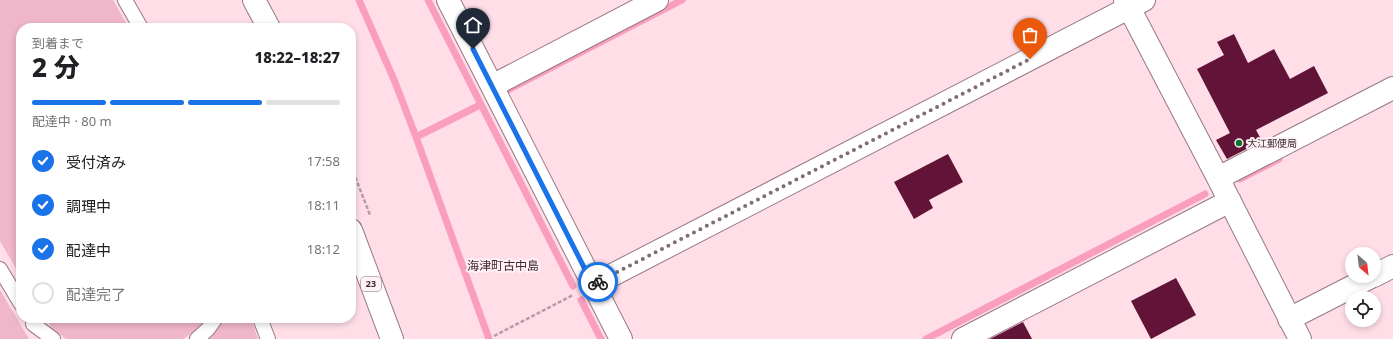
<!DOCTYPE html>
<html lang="ja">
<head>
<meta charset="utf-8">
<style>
	:root { --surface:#fff; --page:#f6f6f6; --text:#202124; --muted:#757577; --line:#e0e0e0; --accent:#1a73e8 }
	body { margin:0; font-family:"Noto Sans","Noto Sans JP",sans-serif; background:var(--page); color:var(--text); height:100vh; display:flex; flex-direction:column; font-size:15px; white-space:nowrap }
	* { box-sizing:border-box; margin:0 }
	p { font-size:13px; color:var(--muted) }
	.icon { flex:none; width:22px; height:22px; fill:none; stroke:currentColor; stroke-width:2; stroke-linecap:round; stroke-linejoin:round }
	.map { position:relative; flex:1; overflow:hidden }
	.details { position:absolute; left:16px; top:23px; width:340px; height:300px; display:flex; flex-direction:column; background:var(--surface); border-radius:16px; box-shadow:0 2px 6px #0003 }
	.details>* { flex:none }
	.needle { width:26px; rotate:152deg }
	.tools { position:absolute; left:1345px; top:247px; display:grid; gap:8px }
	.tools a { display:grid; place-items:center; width:36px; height:36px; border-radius:50%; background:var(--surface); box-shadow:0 2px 6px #0003; font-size:20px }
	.pin { position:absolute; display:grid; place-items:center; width:34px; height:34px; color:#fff; margin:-41px -17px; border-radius:50% 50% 50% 0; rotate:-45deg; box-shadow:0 0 4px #0007 }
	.pin .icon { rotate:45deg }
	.courier { position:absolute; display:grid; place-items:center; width:40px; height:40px; margin:-20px; border:3px solid #1a73e8; border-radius:50%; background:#fff; color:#222; box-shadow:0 1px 5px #0007 }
	.head em { font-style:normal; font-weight:800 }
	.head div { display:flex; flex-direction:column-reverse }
	.head { display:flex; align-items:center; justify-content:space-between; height:68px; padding:0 16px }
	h1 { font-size:26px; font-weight:800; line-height:30px }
	.bar { display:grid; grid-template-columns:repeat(4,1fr); gap:6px 4px; align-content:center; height:48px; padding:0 16px }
	.bar i { height:5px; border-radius:3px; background:var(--line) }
	.bar .active { background:var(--accent) }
	.bar p { grid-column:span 4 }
	ol { padding:0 16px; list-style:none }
	li { display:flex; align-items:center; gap:12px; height:44px }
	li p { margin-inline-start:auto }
	li .icon { padding:4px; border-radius:50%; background:var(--accent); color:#fff; stroke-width:4 }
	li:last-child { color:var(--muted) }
	li i { width:22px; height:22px; border:2px solid var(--line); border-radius:50% }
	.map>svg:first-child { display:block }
</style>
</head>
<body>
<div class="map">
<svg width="1393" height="339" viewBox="0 0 1393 339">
	<rect width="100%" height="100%" fill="#ffdee8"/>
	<path fill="#f0b6c9" d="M0,0H113L129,28H21V277L0,241Z
		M0,290L29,339H0Z
		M46,318H208L205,324L183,339H66L51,327Z
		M227,318H251L258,339H209L215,333Z"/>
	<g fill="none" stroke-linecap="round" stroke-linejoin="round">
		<path stroke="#f99ebf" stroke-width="7" d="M359,0L395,82L416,137L480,105
			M428,0L573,286
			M508,90L682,0
			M416,137L489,339
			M1240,179L1279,159
			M581,300L601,339
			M926,339L1205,194"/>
	</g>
	<path fill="#611438" d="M1234,34L1248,63L1274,49L1290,79L1314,66L1328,93L1256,130L1262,141L1227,159L1216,140L1230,133L1197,69L1224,55L1217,42Z
		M948,154L963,182L929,200L933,208L914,219L894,182Z
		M1176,278L1196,315L1151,339L1131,301Z
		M1023,322L1032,339H990Z"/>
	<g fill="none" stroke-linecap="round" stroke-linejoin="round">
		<g stroke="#977983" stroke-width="16">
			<path id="service" d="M125,0L141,28
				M0,269L21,304
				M260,318L268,339
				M33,324L53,339
				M197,339L208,329L216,318"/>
		</g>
		<g stroke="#977983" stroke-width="24">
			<path id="minor" d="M448,0L621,339
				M1125,0L1218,178L1300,339
				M492,86L657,0
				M1218,178L1393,88
				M1374,276L1393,266
				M593,285L1144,0
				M1289,319L1373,276
				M963,339L1230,201"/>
		</g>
		<g stroke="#977983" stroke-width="24">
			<path id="primary" d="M254,0L269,28
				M351,230L392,339"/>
		</g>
		<path stroke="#b69da5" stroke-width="2.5" stroke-dasharray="4 2" stroke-linecap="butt" d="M351,166L370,215
			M494,336L573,295"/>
		<use href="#service" stroke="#fff" stroke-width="14"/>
		<use href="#minor" stroke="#fff" stroke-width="22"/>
		<use href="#primary" stroke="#fff" stroke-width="22"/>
	</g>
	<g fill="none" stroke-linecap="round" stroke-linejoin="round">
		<path stroke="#806d73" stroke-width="4" stroke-dasharray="0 7.2" d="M598,282L1030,59"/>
		<path stroke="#1a73e8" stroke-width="5" d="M473,49L593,285L598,282"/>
	</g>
	<circle fill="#07762a" stroke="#fff1f5" stroke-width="1.5" cx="1239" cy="143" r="4"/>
	<g text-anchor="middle" stroke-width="4" stroke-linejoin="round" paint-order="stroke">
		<rect fill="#fff1f5" stroke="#766a6e" stroke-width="1" x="361" y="277" width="20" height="14" rx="3"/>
		<g font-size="9" font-weight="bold" fill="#3c3034">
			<text x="371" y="287">23</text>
		</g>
		<g font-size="10" fill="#3c3034" stroke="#fff1f5" text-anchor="start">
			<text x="1247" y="147">大江郵便局</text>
		</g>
		<g font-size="12" fill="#412831" stroke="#fff1f5">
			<text x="503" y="270">海津町古中島</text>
		</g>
	</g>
</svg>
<div class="tools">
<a><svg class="needle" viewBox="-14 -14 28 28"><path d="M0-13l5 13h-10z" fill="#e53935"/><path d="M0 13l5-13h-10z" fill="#757577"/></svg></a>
<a><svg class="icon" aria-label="locate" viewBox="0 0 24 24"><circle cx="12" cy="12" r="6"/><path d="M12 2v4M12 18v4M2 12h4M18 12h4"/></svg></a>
</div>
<div class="pin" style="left:1030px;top:59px;background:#ea580c"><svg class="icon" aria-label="bag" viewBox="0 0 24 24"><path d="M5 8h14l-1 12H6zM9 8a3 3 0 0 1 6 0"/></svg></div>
<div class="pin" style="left:473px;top:49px;background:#1f2937"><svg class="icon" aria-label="home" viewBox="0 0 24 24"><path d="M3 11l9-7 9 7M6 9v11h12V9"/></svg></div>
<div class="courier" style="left:598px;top:282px"><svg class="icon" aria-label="bike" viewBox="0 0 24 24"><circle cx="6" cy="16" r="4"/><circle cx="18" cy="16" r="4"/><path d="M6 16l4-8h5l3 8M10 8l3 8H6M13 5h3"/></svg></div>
<section class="details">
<div class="head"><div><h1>2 分</h1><p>到着まで</p></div><em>18:22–18:27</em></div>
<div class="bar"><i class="active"></i><i class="active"></i><i class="active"></i><i></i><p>配達中 · 80 m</p></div>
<ol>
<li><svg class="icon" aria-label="check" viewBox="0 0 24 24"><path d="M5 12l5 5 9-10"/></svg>受付済み<p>17:58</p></li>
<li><svg class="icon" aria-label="check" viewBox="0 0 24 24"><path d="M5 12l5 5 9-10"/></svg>調理中<p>18:11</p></li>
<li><svg class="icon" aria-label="check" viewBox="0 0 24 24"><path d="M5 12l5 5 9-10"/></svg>配達中<p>18:12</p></li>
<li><i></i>配達完了</li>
</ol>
</section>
</div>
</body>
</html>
